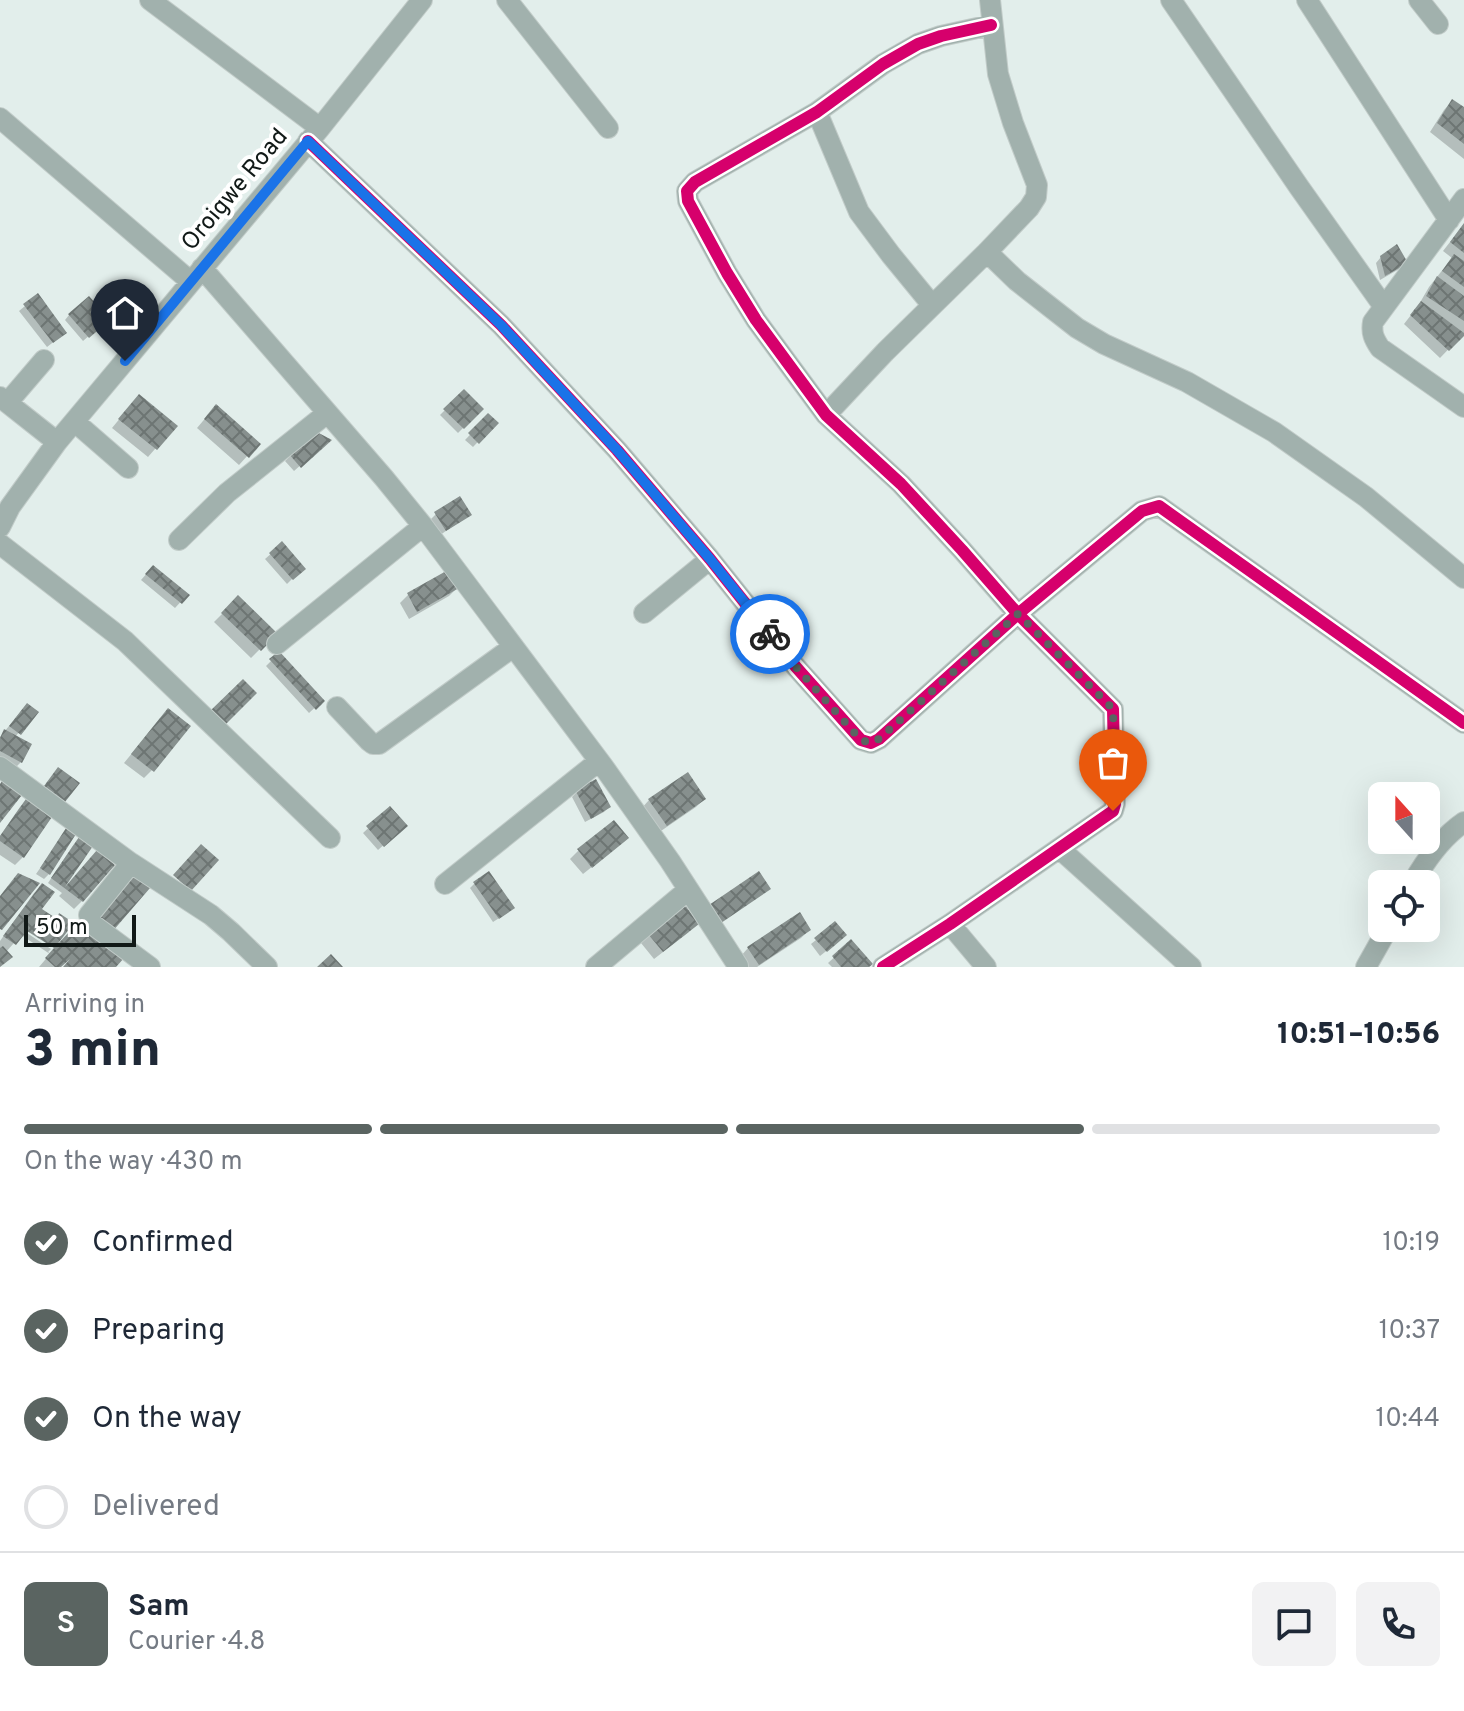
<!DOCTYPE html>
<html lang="en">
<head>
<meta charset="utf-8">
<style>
	:root { --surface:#fff; --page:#f2f2f3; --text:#1f2937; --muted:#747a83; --line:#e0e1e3; --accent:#5a6461 }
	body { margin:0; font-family:Overpass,sans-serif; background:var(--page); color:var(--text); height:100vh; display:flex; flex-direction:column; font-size:30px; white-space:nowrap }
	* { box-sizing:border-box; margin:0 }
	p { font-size:26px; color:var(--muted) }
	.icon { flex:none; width:44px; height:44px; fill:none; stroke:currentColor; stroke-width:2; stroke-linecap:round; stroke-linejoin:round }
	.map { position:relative; height:967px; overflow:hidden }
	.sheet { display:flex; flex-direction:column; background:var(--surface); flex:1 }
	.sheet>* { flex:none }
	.needle { width:52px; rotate:339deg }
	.controls { position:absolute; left:1368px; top:782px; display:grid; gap:16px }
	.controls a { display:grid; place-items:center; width:72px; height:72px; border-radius:12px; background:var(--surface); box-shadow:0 8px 32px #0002; font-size:40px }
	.scale { position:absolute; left:24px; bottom:20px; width:112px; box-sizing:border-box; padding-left:8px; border:4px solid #111917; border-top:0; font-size:22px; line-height:28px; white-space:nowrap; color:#111917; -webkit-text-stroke:6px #fff; paint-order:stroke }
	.pin { position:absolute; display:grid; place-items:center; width:68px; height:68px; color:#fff; margin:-82px -34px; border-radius:50% 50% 50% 0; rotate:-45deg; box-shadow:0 0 8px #0007 }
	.pin .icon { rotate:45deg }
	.courier { position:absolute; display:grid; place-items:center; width:80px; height:80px; margin:-40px; border:6px solid #1a73e8; border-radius:50%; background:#fff; color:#222; box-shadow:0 2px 10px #0007 }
	.overview em { font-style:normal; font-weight:800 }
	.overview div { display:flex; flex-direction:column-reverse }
	.overview { display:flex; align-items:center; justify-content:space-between; height:136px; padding:0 24px }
	h1 { font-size:52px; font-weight:800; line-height:60px }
	.bar { display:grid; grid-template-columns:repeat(4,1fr); gap:12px 8px; align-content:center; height:96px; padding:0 24px }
	.bar i { height:10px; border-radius:6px; background:var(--line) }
	.bar .active { background:var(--accent) }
	.bar p { grid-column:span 4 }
	.line { display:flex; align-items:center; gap:20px; padding:0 24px; border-top:2px solid var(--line) }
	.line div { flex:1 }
	.round { display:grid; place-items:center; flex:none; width:84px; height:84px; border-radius:12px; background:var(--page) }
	ol { padding:0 24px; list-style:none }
	li { display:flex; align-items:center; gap:24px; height:88px }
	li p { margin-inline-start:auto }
	li .icon { padding:8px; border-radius:50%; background:var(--accent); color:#fff; stroke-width:4 }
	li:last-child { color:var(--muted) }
	li i { width:44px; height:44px; border:4px solid var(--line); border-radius:50% }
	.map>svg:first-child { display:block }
</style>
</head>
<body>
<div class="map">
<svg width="1464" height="967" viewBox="0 0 1464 967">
	<defs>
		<pattern id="building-cross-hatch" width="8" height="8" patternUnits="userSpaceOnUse" patternTransform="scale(2)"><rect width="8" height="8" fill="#87908e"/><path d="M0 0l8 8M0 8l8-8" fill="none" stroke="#6d7573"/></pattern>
	</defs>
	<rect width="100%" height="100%" fill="#e2eeeb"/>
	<path fill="#0003" d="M1452,101L1464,109V159L1430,132L1444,110Z
		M1464,224V333L1440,358L1404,324L1418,306L1429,287L1452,258L1443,251Z
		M1381,257L1406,263L1401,268L1380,280L1376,263Z
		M37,296L60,337L47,347L19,311Z
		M69,315L107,320L83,341L65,320Z
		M464,391L482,409L458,433L440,415Z
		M131,405L175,426L148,457L112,428Z
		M208,415L258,444L239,465L197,428Z
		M488,416L496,423L473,447L465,440Z
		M315,433L329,440L294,471L285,461Z
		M436,514L470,515L440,535L431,519Z
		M282,544L303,568L287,584L265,559Z
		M148,572L187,595L175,608L141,580Z
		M448,572L457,588L449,596L409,619L400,603L408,595Z
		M238,598L275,634L251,658L214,622Z
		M278,654L322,701L309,713L266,666Z
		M22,710L36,712L15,737L21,762L16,767L0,759V737Z
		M160,719L152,770L144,778L124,763Z
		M577,792L609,807L604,812L585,822L572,797Z
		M28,799L23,857L15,865L0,855V836L20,807Z
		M704,799L696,807L658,833L641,809L649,800Z
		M390,808L405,826L378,850L363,833Z
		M68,828L49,874L44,879L36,874Z
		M74,844L64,886L82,901L74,909L59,896L62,893L48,883Z
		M618,846L583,874L570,859L578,851Z
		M130,874L147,888L103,938L122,957L113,967H65L98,932L95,930L59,967H39L50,954L21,935L6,952L10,957L0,966V951L2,949L0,948V941L34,893L43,885L52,892L33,918L35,920L43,912L54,920L59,915L71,923L53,946L20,924L18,927L51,949L48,952L51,954L84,919L88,922Z
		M475,883L507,913L493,922L470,888Z
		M809,930L801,938L757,967H747L740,957L748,948Z
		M689,932L654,959L641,943L649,935Z
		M816,940H840L820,956L811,944Z
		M851,942L867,967H832L828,963Z"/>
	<path fill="url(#building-cross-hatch)" d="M1452,99L1464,107V144L1437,123Z
		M1464,223V253L1450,242Z
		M1397,244L1408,263L1385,276L1380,256Z
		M1454,254L1464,261V287L1442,271Z
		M1437,276L1464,296V321L1426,296Z
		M38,293L67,333L53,343L23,304Z
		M89,296L110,320L89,338L68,314Z
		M1421,301L1464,333V336L1449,351L1410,315Z
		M464,389L484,409L464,429L443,409Z
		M139,394L178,426L157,450L118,419Z
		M216,404L261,444L249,458L204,419Z
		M488,413L499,423L479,444L468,433Z
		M315,431L332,440L301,468L289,454Z
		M460,496L472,515L446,531L434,512Z
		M282,541L306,569L293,580L269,553Z
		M153,565L190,595L182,604L145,574Z
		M448,570L459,588L417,612L407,593Z
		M238,595L278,634L261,651L221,613Z
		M279,651L325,701L316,710L269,659Z
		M243,679L257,693L223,727L209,712Z
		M27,703L39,712L21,735L9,726Z
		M168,708L191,726L154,772L131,754Z
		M4,729L32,744L22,763L0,751V738Z
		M58,767L80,783L65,802L44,786Z
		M688,772L706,799L667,826L648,799Z
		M596,779L611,807L591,819L575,790Z
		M3,780L22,795L0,823V784Z
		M28,796L54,814L24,858L0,841V836Z
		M390,806L408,826L384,847L366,826Z
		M614,820L629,838L592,868L577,849Z
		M68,825L76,834L50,875L40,868Z
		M79,837L93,846L65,887L97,850L115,865L83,902L51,878Z
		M201,844L219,860L191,891L173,875Z
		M129,871L150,888L112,932L92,915Z
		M489,871L515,908L499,919L473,882Z
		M759,871L771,889L721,923L709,905Z
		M18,873L40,883L2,930L0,929V896Z
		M42,883L55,892L42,909L57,919L59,913L74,923L56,946L84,916L125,957L116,967H63L70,959L61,967H55L45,958L54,948L27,931L16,945L3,936Z
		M685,905L699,924L663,952L648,934Z
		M800,912L811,930L759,965L747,947Z
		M835,921L847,935L827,952L814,938Z
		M851,939L873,964L869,967H841L832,956Z
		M3,946L13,957L0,967V948Z
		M331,954L343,967H317Z"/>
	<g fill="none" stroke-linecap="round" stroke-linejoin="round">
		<g stroke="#c1cbc8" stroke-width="22">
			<path id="minor" d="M150,0L320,128
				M507,0L608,128
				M1171,0L1299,187L1384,307
				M1307,0L1449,220
				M1419,0L1438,24
				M817,112L859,212L891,255L932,305
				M0,118L190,281
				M308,141L501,325L617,450L710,559L796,667L861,740L871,743L879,739L1018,614L1142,511L1159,506L1464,723
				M1464,199L1373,322C1371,333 1374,339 1380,348L1464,407
				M987,252L1017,281L1077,328L1104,344L1187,382L1274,432L1366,497L1464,578
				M202,268L384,478L423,526L603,766L670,861L738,966
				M0,397L57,442
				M8,402L44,360
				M826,415L885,352L987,252L1029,208L1036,197L1037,185L1013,123L998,74L990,0
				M75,422L128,468
				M0,527L10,507L57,442L320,128L422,0
				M179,540L227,493L326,414
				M0,544L125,641L330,838
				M644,613L710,559
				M277,644L423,526
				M337,707L369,741L373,744H379L513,647
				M0,767L131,863L211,915L231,932L267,967
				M1060,849L1191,967
				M131,863L89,915L92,924L150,967
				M445,884L599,761
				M1412,884C1425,861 1442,837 1464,822
				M950,924L986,967
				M596,967L688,890
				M883,967L950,924L1113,811L1115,804L1113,709L1018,614L962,550L901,484L826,415L756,320L727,273L688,201L687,191L695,182L817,112L883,64L918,44L941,36L991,25
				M1366,967L1388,928"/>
		</g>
		<use href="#minor" stroke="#a1b1ad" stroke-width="20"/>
		<g stroke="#fff" stroke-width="17">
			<path id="cycleway" d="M308,141L501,325L617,450L710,559L796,667L861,740L871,743L879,739L1018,614L1142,511L1159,506L1464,723
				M883,967L950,924L1113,811L1115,804L1113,709L1018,614L962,550L901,484L826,415L756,320L727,273L688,201L687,191L695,182L817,112L883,64L918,44L941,36L991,25"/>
		</g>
		<use href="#cycleway" stroke="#d6006c" stroke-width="12"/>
	</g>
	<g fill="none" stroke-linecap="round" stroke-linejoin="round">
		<path stroke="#5a6461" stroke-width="8" stroke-dasharray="0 14.4" d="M770,634L796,667L861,740L871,743L879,739L1018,614L1113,709L1115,786L1113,811"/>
		<path stroke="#1a73e8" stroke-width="10" d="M125,361L308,141L501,325L617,450L710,559L770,634"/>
	</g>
	<g text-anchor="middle" stroke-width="8" stroke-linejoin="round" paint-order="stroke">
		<g font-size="24" fill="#111917" stroke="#fff">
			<text transform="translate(234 189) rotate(-50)" y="8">Oroigwe Road</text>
		</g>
	</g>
</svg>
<div class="controls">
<a><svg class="needle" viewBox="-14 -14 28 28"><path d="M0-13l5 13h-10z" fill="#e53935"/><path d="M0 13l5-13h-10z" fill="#747a83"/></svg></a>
<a><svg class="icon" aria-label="locate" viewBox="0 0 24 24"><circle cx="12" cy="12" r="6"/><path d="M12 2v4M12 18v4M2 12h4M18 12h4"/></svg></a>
</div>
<div class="scale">50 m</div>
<div class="pin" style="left:1113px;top:811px;background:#ea580c"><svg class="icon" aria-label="bag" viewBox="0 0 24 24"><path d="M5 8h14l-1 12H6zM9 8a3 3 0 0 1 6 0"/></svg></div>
<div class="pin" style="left:125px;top:361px;background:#1f2937"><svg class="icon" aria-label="home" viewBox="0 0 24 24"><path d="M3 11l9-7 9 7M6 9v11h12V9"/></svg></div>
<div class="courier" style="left:770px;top:634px"><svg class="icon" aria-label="bike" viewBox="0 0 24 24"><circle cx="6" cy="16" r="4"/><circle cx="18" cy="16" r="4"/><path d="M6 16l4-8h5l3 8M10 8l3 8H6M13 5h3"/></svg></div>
</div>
<section class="sheet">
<div class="overview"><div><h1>3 min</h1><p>Arriving in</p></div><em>10:51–10:56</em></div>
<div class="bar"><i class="active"></i><i class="active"></i><i class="active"></i><i></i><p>On the way · 430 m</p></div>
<ol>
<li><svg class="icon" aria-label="check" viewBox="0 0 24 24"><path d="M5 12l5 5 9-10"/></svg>Confirmed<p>10:19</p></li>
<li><svg class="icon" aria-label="check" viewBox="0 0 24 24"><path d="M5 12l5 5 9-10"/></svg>Preparing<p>10:37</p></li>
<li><svg class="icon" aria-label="check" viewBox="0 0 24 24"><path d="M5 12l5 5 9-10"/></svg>On the way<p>10:44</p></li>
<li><i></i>Delivered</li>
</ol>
<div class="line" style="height:144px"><b class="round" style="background:var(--accent);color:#fff">S</b><div><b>Sam</b><p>Courier · 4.8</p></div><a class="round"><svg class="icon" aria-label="chat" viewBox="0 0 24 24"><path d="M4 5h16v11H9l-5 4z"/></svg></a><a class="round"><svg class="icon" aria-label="phone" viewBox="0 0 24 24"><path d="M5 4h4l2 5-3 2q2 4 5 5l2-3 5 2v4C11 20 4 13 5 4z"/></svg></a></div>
</section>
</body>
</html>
